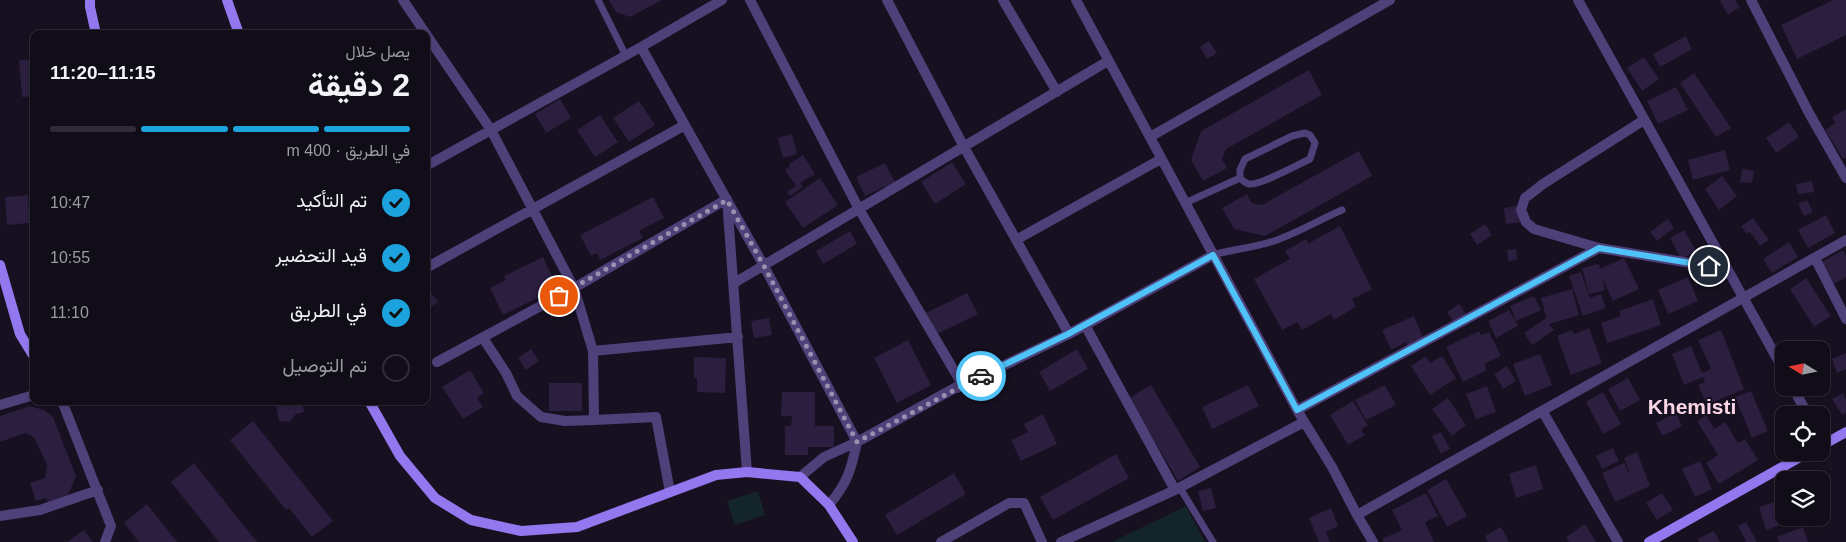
<!DOCTYPE html>
<html lang="ar">
<head>
<meta charset="utf-8">
<style>
	:root { --surface:#100c18; --page:#191521; --text:#f1f3f6; --muted:#9c9ba2; --line:#302c37; --accent:#1ca3de }
	body { margin:0; font-family:Arial,Vazirmatn,sans-serif; background:var(--page); color:var(--text); direction:rtl; height:100vh; display:flex; flex-direction:column; font-size:19px; white-space:nowrap }
	* { box-sizing:border-box; margin:0 }
	p { font-size:16px; color:var(--muted) }
	.icon { flex:none; width:28px; height:28px; fill:none; stroke:currentColor; stroke-width:2; stroke-linecap:round; stroke-linejoin:round }
	.map { position:relative; flex:1; overflow:hidden; direction:ltr }
	.sheet { position:absolute; left:30px; top:30px; width:400px; height:375px; display:flex; flex-direction:column; background:var(--surface); border-radius:10px; box-shadow:0 1px 4px #0004,0 0 0 1px var(--line); direction:rtl }
	.sheet>* { flex:none }
	.needle { width:32px; rotate:280deg }
	.buttons { position:absolute; left:1775px; top:341px; display:grid; gap:10px }
	.buttons a { display:grid; place-items:center; width:55px; height:55px; border-radius:10px; background:var(--surface); box-shadow:0 1px 4px #0004,0 0 0 1px var(--line); font-size:25px }
	.pin { position:absolute; display:grid; place-items:center; width:42px; height:42px; color:#fff; margin:-21px; border:2px solid #fff; border-radius:50%; box-shadow:0 1px 5px #0007 }
	.courier { position:absolute; display:grid; place-items:center; width:50px; height:50px; margin:-25px; border:4px solid #4fc3f7; border-radius:50%; background:#fff; color:#222; box-shadow:0 1px 6px #0007 }
	.headline em { font-style:normal; font-weight:700 }
	.headline div { display:flex; flex-direction:column-reverse }
	.headline { display:flex; align-items:center; justify-content:space-between; height:85px; padding:0 20px }
	h1 { font-size:32px; font-weight:700; line-height:38px }
	.bar { display:grid; grid-template-columns:repeat(4,1fr); gap:8px 5px; align-content:center; height:60px; padding:0 20px }
	.bar i { height:6px; border-radius:4px; background:var(--line) }
	.bar .selected { background:var(--accent) }
	.bar p { grid-column:span 4 }
	ol { padding:0 20px; list-style:none }
	li { display:flex; align-items:center; gap:15px; height:55px }
	li p { margin-inline-start:auto }
	li .icon { padding:5px; border-radius:50%; background:var(--accent); color:#111; stroke-width:4 }
	li:last-child { color:var(--muted) }
	li i { width:28px; height:28px; border:2px solid var(--line); border-radius:50% }
	.map>svg:first-child { display:block }
</style>
</head>
<body>
<div class="map">
<svg width="1846" height="542" viewBox="0 0 1846 542">
	<rect width="100%" height="100%" fill="#161020"/>
	<path fill="#142529" d="M758,491L765,515L735,525L727,501Z
		M1186,506L1205,542H1112Z"/>
	<path fill="#2b1e3e" d="M609,0H662L630,17L616,12Z
		M1722,0H1735L1740,7L1728,15L1720,1Z
		M1833,0H1846V35L1797,59L1781,25Z
		M1686,36L1692,49L1660,67L1653,54Z
		M1209,41L1217,53L1207,59L1200,47Z
		M1644,57L1659,79L1642,91L1627,68Z
		M34,59V96L22,97L19,60Z
		M1309,70L1322,95L1226,149L1222,159L1227,168L1203,181L1191,160L1201,131Z
		M1694,73L1731,128L1716,137L1680,83Z
		M1676,87L1688,110L1658,124L1647,101Z
		M560,99L571,118L546,133L535,114Z
		M639,101L655,125L629,142L613,118Z
		M1846,109V157L1843,159L1825,130L1835,123L1832,117Z
		M600,115L618,142L595,157L577,130Z
		M1789,122L1799,137L1776,153L1766,138Z
		M792,134L797,154L783,158L778,138Z
		M1725,150L1730,170L1693,180L1688,160Z
		M1359,151L1372,176L1265,236L1234,229L1222,208L1247,194L1252,203L1262,205Z
		M803,155L815,174L800,183L803,187L790,196L787,192L796,186L785,170L790,166L789,164Z
		M952,162L966,184L935,204L921,182Z
		M885,163L895,182L865,196L856,177Z
		M1742,169L1754,171L1752,183L1740,182Z
		M1722,176L1737,196L1719,210L1705,189Z
		M820,178L838,205L803,228L785,202Z
		M1812,181L1814,192L1798,194L1796,184Z
		M28,195L30,223L7,225L5,197Z
		M653,197L664,218L639,231L643,238L600,260L597,253L591,256L580,235Z
		M1807,200L1813,212L1804,216L1798,204Z
		M1518,206L1521,222L1506,224L1504,208Z
		M1826,215L1835,233L1808,248L1798,230Z
		M1753,218L1769,240L1760,246L1750,232L1747,234L1741,226Z
		M1668,219L1674,228L1657,241L1650,232Z
		M1485,224L1492,235L1477,245L1470,234Z
		M1340,226L1372,289L1352,299L1356,307L1334,320L1331,314L1302,330L1297,322L1282,330L1254,279L1290,259L1285,251L1306,239L1309,243Z
		M1684,230L1696,251L1681,259L1670,238Z
		M850,231L857,244L823,264L816,251Z
		M1789,242L1798,257L1772,273L1763,259Z
		M1516,249L1517,260L1508,261L1507,250Z
		M1843,250L1846,256V277L1834,284L1822,262Z
		M543,257L558,288L503,315L490,288L506,280L504,276Z
		M1624,258L1639,289L1613,301L1602,278L1605,290L1589,294L1582,268L1599,264L1600,269Z
		M1581,272L1590,298L1601,294L1606,308L1583,316L1569,276Z
		M1688,277L1698,301L1668,314L1658,290Z
		M1806,278L1831,316L1814,327L1790,289Z
		M426,286L438,302L426,310Z
		M1572,289L1579,315L1549,324L1554,330L1532,345L1524,333L1546,318L1547,321L1541,298Z
		M967,293L978,314L937,334L926,313Z
		M1534,296L1541,310L1516,321L1510,306Z
		M1653,299L1661,325L1607,343L1601,323L1621,316L1619,311Z
		M1459,304L1467,316L1455,324L1447,312Z
		M1509,310L1518,326L1496,338L1488,321Z
		M1414,316L1424,340L1408,347L1406,342L1391,350L1382,330Z
		M769,318L772,335L754,338L751,321Z
		M1589,328L1602,363L1571,375L1557,336L1572,330L1574,334Z
		M1721,330L1744,389L1707,405L1698,385L1705,382L1703,377L1684,385L1672,354L1691,346L1702,373L1711,369L1698,340Z
		M1479,331L1481,335L1489,332L1501,356L1484,364L1487,370L1463,382L1446,347Z
		M908,340L931,385L897,403L874,358Z
		M531,349L539,361L526,370L518,358Z
		M1077,349L1088,369L1050,391L1039,372Z
		M1846,353V369L1837,373L1832,359Z
		M1540,354L1552,385L1525,396L1513,364Z
		M1426,356L1430,363L1442,356L1456,378L1430,395L1411,366Z
		M694,357L726,358L725,393L697,392V378H694Z
		M1507,366L1516,381L1503,389L1494,374Z
		M470,370L484,393L477,398L483,407L463,419L442,387Z
		M1628,378L1640,400L1620,411L1608,389Z
		M549,383H582V411H549Z
		M1151,385L1200,467L1178,481L1129,398Z
		M1248,385L1259,406L1212,429L1202,407Z
		M1385,385L1396,405L1366,420L1355,400Z
		M1487,386L1496,412L1476,419L1466,394Z
		M1751,391L1768,431L1752,438L1735,397Z
		M782,392H815V426H834V447H808V455H785V426H791L792,416H781Z
		M1603,392L1621,424L1603,434L1586,402Z
		M1843,393L1846,399V413L1842,415L1832,399Z
		M1448,398L1466,425L1452,436L1432,409Z
		M275,401H302L304,412L296,414L290,422L279,421Z
		M1353,401L1368,425L1361,430L1365,435L1348,445L1330,415Z
		M30,406L44,410L53,417L76,476L68,495L48,502L46,498L36,501L30,483L45,478L47,465L34,437L25,433L0,442V416Z
		M1676,413L1682,426L1662,436L1656,423Z
		M1043,414L1057,444L1021,461L1011,440L1028,432L1024,424Z
		M1706,415L1714,429L1725,422L1738,443L1745,439L1758,460L1719,484L1706,463L1718,455L1697,421Z
		M253,421L333,521L312,537L289,508L286,510L230,440Z
		M1441,432L1450,449L1441,454L1432,436Z
		M1613,448L1619,461L1602,469L1596,456Z
		M1637,452L1650,486L1615,502L1602,473L1624,463L1631,477L1624,458Z
		M1116,454L1129,478L1053,520L1040,497Z
		M1700,461L1712,489L1695,497L1682,469Z
		M194,463L257,542H219L171,482Z
		M1536,465L1543,489L1516,498L1509,474Z
		M954,473L966,494L897,535L885,515Z
		M1446,479L1467,516L1447,527L1427,490Z
		M1211,488L1216,508L1203,511L1198,491Z
		M1426,493L1438,516L1425,522L1434,542H1384L1382,539L1402,530L1392,510Z
		M1662,493L1673,510L1657,520L1646,503Z
		M1780,500L1784,518L1787,523L1766,530L1759,507Z
		M147,504L177,542H139L124,523Z
		M1331,508L1338,526L1326,532L1330,542H1319L1309,518Z
		M1746,522L1757,542H1743L1746,541L1738,526Z
		M1585,524L1596,542H1569L1566,537Z
		M1501,527L1509,542H1488L1485,536Z
		M1803,527L1808,542H1779L1777,537Z
		M84,530L93,542H67Z
		M1714,531L1720,542H1699L1698,539Z"/>
	<g fill="none" stroke-linecap="round" stroke-linejoin="round">
		<path stroke="#4e4079" stroke-width="7" d="M598,0L626,56
			M1305,133L1310,135L1315,143L1310,159C1299,164 1259,186 1249,184C1245,183 1242,180 1240,178V170L1245,159L1292,136Z
			M1185,203L1240,178
			M1213,255C1233,249 1253,248 1274,241C1297,233 1319,220 1342,210
			M1180,488L1213,542"/>
		<path stroke="#4e4079" stroke-width="10" d="M403,0L426,34
			M750,0L859,209L962,384L857,442L824,457L800,477
			M887,0L964,147L1069,334
			M1003,0L1057,92
			M1076,0L1297,410L1332,467L1357,515
			M1751,0L1809,113L1846,178
			M426,34L491,130L574,288L593,351
			M641,47L764,266L857,442C851,470 848,482 829,505
			M1644,120L1543,184L1525,198L1521,210L1526,222L1534,229L1599,248L1727,269
			M1150,137L1390,0
			M426,166L641,47L722,0
			M1016,240L1161,159
			M1815,258L1846,319
			M426,268L685,125
			M734,283L1108,61
			M1085,325L1175,490
			M483,338L506,373L517,396L541,417L565,421L594,420
			M437,362L574,288L727,199L747,472
			M957,388L1069,334L1213,255
			M62,401L111,526L105,542
			M0,405L34,395
			M1297,410L1599,248
			M1543,412L1618,542
			M670,492L656,417L594,420L593,351L738,337
			M0,516L40,510L98,490
			M941,542L1009,503H1024L1042,542
			M1061,542L1175,490L1304,422
			M1373,542L1357,515L1846,240"/>
		<path stroke="#4e4079" stroke-width="10" d="M1578,0L1784,371
			M1793,388L1808,415"/>
		<path stroke="#9277ee" stroke-width="10" d="M90,0V7L96,34
			M227,0L239,34
			M0,265L20,334L34,357
			M369,401L400,456L435,498L471,520L521,531L577,527L716,475L747,472L800,477L829,505L853,542
			M1821,446L1846,432
			M1649,542L1809,452"/>
	</g>
	<g fill="none" stroke-linecap="round" stroke-linejoin="round">
		<path stroke="#998fae" stroke-width="5" stroke-dasharray="0 9" d="M559,296L727,200L764,266L857,442L981,376"/>
		<path stroke="#4fc3f7" stroke-width="6" d="M981,376L1068,334L1213,255L1297,410L1599,248L1709,266"/>
	</g>
	<g text-anchor="middle" stroke-width="4" stroke-linejoin="round" paint-order="stroke">
		<g font-size="21" font-weight="bold" fill="#fad6e5" stroke="#161020">
			<text x="1692" y="414">Khemisti</text>
		</g>
	</g>
</svg>
<div class="buttons">
<a><svg class="needle" viewBox="-14 -14 28 28"><path d="M0-13l5 13h-10z" fill="#e53935"/><path d="M0 13l5-13h-10z" fill="#9c9ba2"/></svg></a>
<a><svg class="icon" aria-label="locate" viewBox="0 0 24 24"><circle cx="12" cy="12" r="6"/><path d="M12 2v4M12 18v4M2 12h4M18 12h4"/></svg></a>
<a><svg class="icon" aria-label="layers" viewBox="0 0 24 24"><path d="M12 4l9 5-9 5-9-5zM3 14l9 5 9-5"/></svg></a>
</div>
<div class="pin" style="left:559px;top:296px;background:#ea580c"><svg class="icon" aria-label="bag" viewBox="0 0 24 24"><path d="M5 8h14l-1 12H6zM9 8a3 3 0 0 1 6 0"/></svg></div>
<div class="pin" style="left:1709px;top:266px;background:#1f2937"><svg class="icon" aria-label="home" viewBox="0 0 24 24"><path d="M3 11l9-7 9 7M6 9v11h12V9"/></svg></div>
<div class="courier" style="left:981px;top:376px"><svg class="icon" aria-label="car" viewBox="0 0 24 24"><path d="M5 17H2v-5l4-1 3-4h7l3 4 3 1v5h-3M9 17h6M6 11h13"/><circle cx="7" cy="17" r="2"/><circle cx="17" cy="17" r="2"/></svg></div>
<section class="sheet">
<div class="headline"><div><h1>2 دقيقة</h1><p>يصل خلال</p></div><em>11:15–11:20</em></div>
<div class="bar"><i class="selected"></i><i class="selected"></i><i class="selected"></i><i></i><p>في الطريق · 400 m</p></div>
<ol>
<li><svg class="icon" aria-label="check" viewBox="0 0 24 24"><path d="M5 12l5 5 9-10"/></svg>تم التأكيد<p>10:47</p></li>
<li><svg class="icon" aria-label="check" viewBox="0 0 24 24"><path d="M5 12l5 5 9-10"/></svg>قيد التحضير<p>10:55</p></li>
<li><svg class="icon" aria-label="check" viewBox="0 0 24 24"><path d="M5 12l5 5 9-10"/></svg>في الطريق<p>11:10</p></li>
<li><i></i>تم التوصيل</li>
</ol>
</section>
</div>
</body>
</html>
